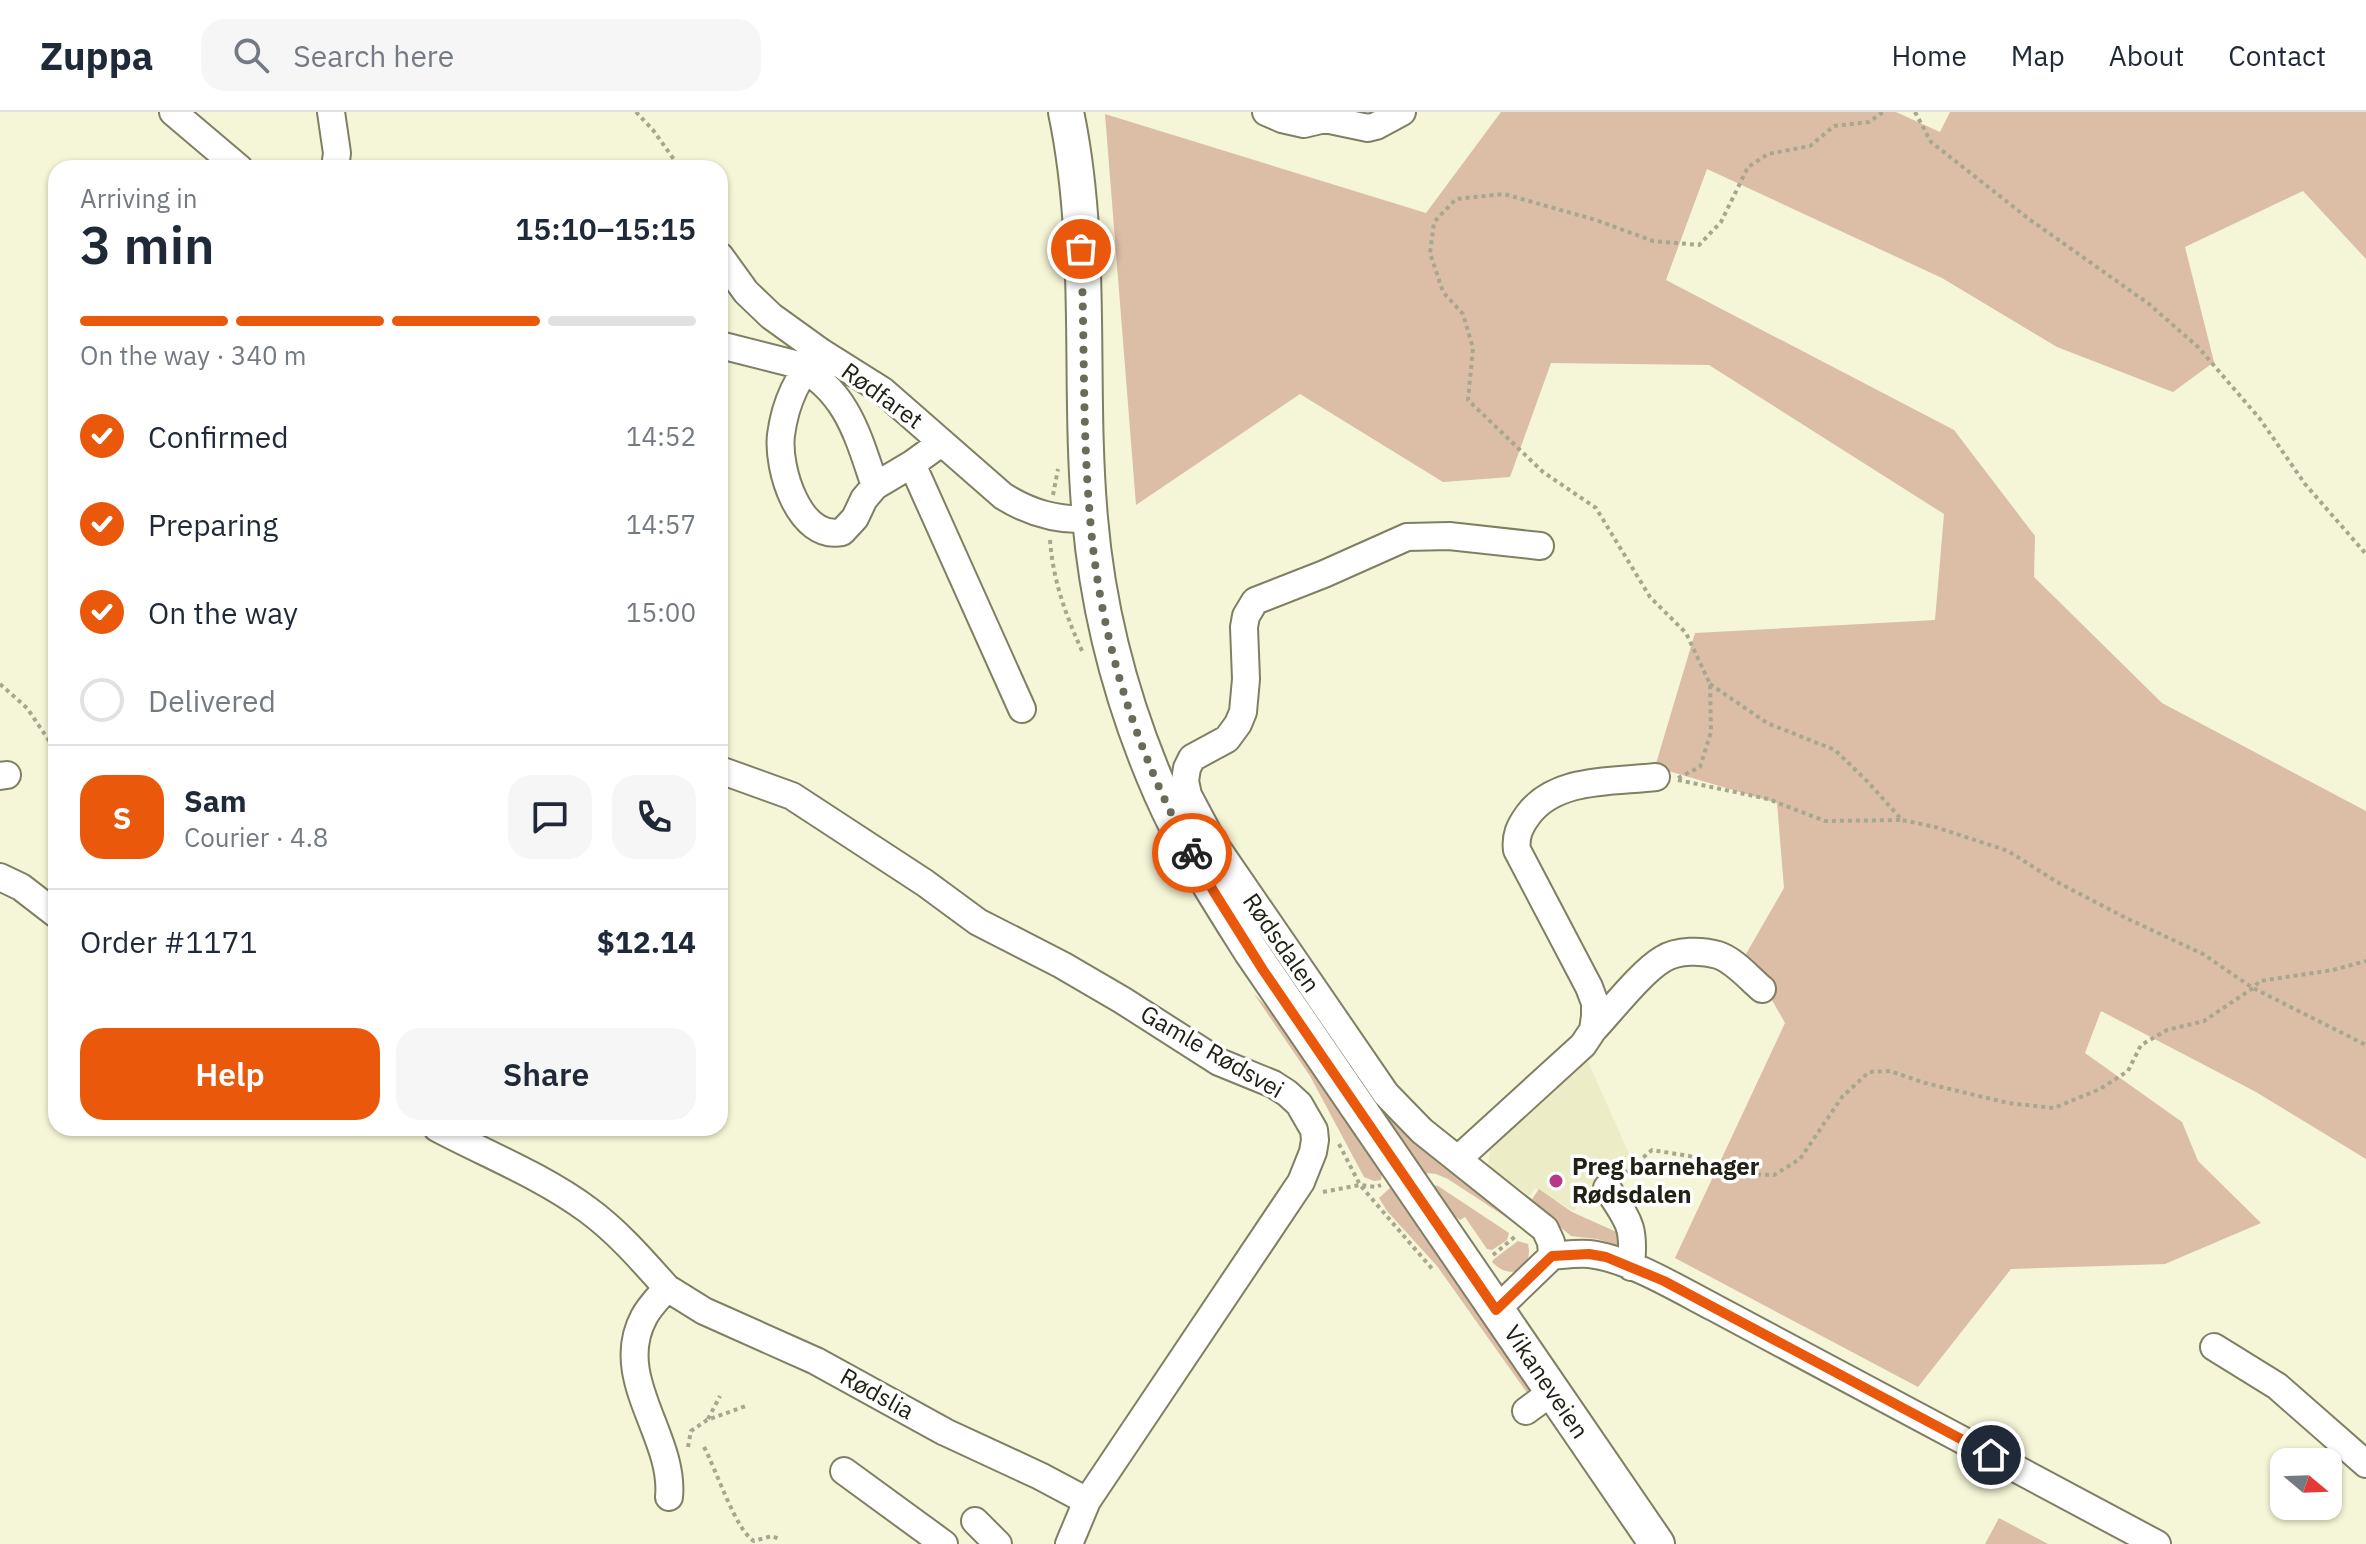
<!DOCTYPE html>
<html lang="en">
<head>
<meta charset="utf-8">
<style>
	:root { --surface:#fff; --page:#f6f6f7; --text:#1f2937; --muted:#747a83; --line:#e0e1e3; --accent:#ea580c }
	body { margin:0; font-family:"IBM Plex Sans",sans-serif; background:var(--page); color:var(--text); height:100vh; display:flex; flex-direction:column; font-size:30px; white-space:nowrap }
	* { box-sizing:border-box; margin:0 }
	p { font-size:26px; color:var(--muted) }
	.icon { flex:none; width:44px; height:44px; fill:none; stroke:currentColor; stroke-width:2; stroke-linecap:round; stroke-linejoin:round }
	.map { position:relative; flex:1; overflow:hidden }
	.side { position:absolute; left:48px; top:48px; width:680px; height:976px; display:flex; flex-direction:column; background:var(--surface); border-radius:24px; box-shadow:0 2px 6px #0004 }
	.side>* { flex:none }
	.needle { width:52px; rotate:109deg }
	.buttons { position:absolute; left:2270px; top:1336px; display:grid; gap:16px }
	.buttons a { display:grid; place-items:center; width:72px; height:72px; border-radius:16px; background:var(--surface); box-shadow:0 2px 6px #0004; font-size:40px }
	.pin { position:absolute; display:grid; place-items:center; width:68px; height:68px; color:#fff; margin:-34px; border:4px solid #fff; border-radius:50%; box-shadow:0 2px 8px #0007 }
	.courier { position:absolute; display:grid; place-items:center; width:80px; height:80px; margin:-40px; border:6px solid #ea580c; border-radius:50%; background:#fff; color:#222; box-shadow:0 2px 10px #0007 }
	.head em { font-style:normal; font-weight:600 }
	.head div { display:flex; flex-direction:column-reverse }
	.head { display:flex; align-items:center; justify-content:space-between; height:136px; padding:0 32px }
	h1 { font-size:52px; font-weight:600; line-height:60px }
	.bar { display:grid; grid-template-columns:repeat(4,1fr); gap:12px 8px; align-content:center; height:96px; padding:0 32px }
	.bar i { height:10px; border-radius:6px; background:var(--line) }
	.bar .current { background:var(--accent) }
	.bar p { grid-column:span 4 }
	.line { display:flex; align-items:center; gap:20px; padding:0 32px; border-top:2px solid var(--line) }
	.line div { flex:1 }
	.round { display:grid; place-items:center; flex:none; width:84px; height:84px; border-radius:24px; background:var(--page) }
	ol { padding:0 32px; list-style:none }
	li { display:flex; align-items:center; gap:24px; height:88px }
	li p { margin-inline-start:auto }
	li .icon { padding:8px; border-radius:50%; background:var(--accent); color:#fff; stroke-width:4 }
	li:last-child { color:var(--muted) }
	li i { width:44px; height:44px; border:4px solid var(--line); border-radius:50% }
	.button { display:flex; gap:16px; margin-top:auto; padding:16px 32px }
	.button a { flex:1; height:92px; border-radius:24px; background:var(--accent); color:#fff; font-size:32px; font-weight:600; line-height:92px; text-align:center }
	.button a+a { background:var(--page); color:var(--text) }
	header { display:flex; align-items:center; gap:48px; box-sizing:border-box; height:112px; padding:0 40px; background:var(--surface); border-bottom:2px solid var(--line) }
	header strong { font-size:38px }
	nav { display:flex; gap:44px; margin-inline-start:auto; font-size:28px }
	.search { width:560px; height:72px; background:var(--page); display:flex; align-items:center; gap:20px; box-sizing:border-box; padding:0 28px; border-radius:24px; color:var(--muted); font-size:30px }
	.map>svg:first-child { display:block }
</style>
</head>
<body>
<header>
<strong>Zuppa</strong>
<div class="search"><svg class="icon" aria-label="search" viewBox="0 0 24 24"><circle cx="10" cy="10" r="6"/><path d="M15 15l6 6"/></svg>Search here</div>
<nav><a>Home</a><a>Map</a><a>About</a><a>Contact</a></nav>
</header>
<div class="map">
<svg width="2366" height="1432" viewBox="0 0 2366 1432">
	<rect width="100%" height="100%" fill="#f5f5d7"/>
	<path fill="#ececc6" d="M1585,943L1634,1053L1591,1074L1574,1099L1535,1076L1530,1084L1488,1054L1491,1032Z"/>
	<path fill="#dcbda6" d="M1501,0H1896L1940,20L1950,0H2366V147L2303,79L2185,135L2214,250L2173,280L2057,235L1942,166L1707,57L1666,168L1954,318L2035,424L2034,465L2162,591L2366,699V1047L2256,980L2101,899L2085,941L2182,1010L2198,1049L2261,1111L2165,1152L2011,1157L1918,1275L1675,1146L1785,911L1746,842L1784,776L1777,691L1655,655L1695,521L1935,508L1944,402L1709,253L1551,251L1510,365L1443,370L1300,282L1136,393L1105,2L1426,101Z
		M1165,652L1170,653L1210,735L1305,881L1525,1114L1521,1115L1448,1067L1436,1062L1427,1061L1430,1072L1438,1074L1509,1121L1507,1128L1492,1138L1487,1137L1465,1105L1460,1108L1434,1087L1222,766Z
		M1254,882L1287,915L1383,1054L1381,1068L1374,1069L1364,1065L1310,964Z
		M1392,1074L1539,1278L1530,1285L1437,1154L1387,1099L1379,1086Z
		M1539,1077L1572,1100L1621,1122V1134L1597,1127L1571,1124L1530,1090Z
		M1518,1129L1528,1132C1534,1159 1510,1169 1492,1150L1494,1147Z
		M1999,1406L2048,1432H1985Z"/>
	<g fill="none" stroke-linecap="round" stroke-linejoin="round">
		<g stroke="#7f7f64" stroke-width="30">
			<path id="minor" d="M173,0L239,56
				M331,0L337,41L335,56
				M1266,0L1282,7L1304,12L1325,7L1368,16L1376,14L1402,0
				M720,144L746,180L771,204L821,240L883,279L1003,384C1030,401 1057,409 1090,407
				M720,233L795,252C847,278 858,324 875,374
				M821,240C798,262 785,292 781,323C777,356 799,429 842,420L855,406L864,387L875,374L912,352L941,331
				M912,352L1022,597
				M1540,434L1449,424L1407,425L1324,462L1255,489L1246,504L1244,515L1246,567L1243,600L1238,612L1227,627L1192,646L1187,656L1185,669L1188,683L1213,730L1386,982L1422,1019L1545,1117L1551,1130L1552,1144
				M720,658L792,684L925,771L978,810L1062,853L1122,888L1219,950L1273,972L1287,981L1299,992L1314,1018L1315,1028L1313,1040L1301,1070L1087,1389L1069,1432
				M0,664L7,663
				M0,765L21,775L56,802
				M1593,918C1611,899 1642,859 1663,847C1677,838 1702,838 1718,843C1734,848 1749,866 1762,877
				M437,1016C488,1043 542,1064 588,1098C618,1120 642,1148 667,1176
				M1458,1047L1583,933L1593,918L1595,904V891L1589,875L1517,738C1515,724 1520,714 1528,703C1556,665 1614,670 1656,665
				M1607,1076C1629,1110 1635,1113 1631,1155
				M1496,1198L1552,1144C1564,1143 1577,1141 1589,1142C1628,1146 1680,1178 1715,1196L2157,1432
				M2214,1235L2277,1274L2366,1352
				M1526,1299L1552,1280
				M844,1359L944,1432
				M669,1385C675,1324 611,1266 644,1205C649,1195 659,1185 667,1176L704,1199L816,1249L945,1320L1040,1364L1087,1389
				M975,1409L998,1432"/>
		</g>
		<g stroke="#7f7f64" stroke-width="38">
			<path id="major" d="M1066,0C1094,133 1078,271 1090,406C1098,500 1123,594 1161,681C1185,736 1219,788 1251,839L1657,1432"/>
		</g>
		<path stroke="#a7a790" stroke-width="4" stroke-dasharray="4 4" stroke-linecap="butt" d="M636,0L653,18L680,56
			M1915,0L1931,30L2029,107L2149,192L2198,235L2260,307L2305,372L2366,442
			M1053,383L1058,357
			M1050,428C1053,469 1066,504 1083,541
			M0,572L27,596L56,639
			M1710,572L1767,611L1835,638L1868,670L1902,708L1935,715L2008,739L2057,770L2126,806L2203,842L2253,876L2366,933
			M1678,666L1700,655L1711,620L1710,572L1686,521L1650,485L1596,396L1543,360L1468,288L1473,236L1463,202L1443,180L1430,141L1434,110L1456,87L1504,82L1596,108L1653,129L1699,133L1721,110L1748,55L1768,42L1810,34L1834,14L1869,10L1883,0
			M1678,668L1768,687L1825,709L1902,708
			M1339,1032L1360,1073L1434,1159
			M1625,1061L1652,1038L1689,1044L1742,1062L1774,1063L1800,1047L1842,985L1869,960L1890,959L1925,971L2008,991L2054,996L2100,977L2128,959L2141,933L2167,918L2204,909L2253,876L2260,869L2333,858L2366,849
			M1323,1080L1360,1073L1376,1075L1381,1073
			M1493,1143L1517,1123
			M708,1307L720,1284
			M688,1335L691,1319L707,1308L746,1294
			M704,1335C716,1357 736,1419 754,1429L772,1424L781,1428"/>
		<use href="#minor" stroke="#fff" stroke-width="26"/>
		<use href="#major" stroke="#fff" stroke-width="34"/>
	</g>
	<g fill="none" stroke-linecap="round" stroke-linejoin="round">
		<path stroke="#6b6b5a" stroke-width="8" stroke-dasharray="0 14.4" d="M1081,137C1085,226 1082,316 1090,405C1099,521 1135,639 1192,741"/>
		<path stroke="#ea580c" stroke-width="10" d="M1192,741L1214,780L1263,858L1496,1198L1552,1144L1589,1142L1606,1145L1664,1169L1991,1343"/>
	</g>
	<circle fill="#b63988" stroke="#fff" stroke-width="3" cx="1556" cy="1069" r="8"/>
	<g text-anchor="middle" stroke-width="7" stroke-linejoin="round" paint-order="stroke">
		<g font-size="24" fill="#212116" stroke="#fff">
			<text transform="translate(882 284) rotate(36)" y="8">Rødfaret</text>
			<text transform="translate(1281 831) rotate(55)" y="8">Rødsdalen</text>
			<text transform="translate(1212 940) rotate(30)" y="8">Gamle Rødsvei</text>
			<text transform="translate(1546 1270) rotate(56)" y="8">Vikaneveien</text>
			<text transform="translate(877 1282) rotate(29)" y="8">Rødslia</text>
		</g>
		<g font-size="24" font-weight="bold" fill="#212116" stroke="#fff" text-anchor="start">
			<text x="1572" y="1063">Preg barnehager<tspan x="1572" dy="28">Rødsdalen</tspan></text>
		</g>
	</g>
</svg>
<div class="buttons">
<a><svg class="needle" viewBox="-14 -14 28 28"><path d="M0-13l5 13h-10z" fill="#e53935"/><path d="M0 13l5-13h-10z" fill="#747a83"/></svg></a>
</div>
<div class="pin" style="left:1081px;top:137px;background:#ea580c"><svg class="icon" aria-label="bag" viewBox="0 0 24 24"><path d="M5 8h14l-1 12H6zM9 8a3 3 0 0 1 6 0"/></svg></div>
<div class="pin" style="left:1991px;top:1343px;background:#1f2937"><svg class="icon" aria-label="home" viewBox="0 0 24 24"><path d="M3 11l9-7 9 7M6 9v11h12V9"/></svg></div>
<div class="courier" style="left:1192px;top:741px"><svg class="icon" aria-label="bike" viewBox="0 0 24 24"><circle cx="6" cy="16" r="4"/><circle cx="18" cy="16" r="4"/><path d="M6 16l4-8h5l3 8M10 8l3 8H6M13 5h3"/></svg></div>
<section class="side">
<div class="head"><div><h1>3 min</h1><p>Arriving in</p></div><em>15:10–15:15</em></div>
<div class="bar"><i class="current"></i><i class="current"></i><i class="current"></i><i></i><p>On the way · 340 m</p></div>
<ol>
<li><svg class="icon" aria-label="check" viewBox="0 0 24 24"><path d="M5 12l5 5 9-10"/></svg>Confirmed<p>14:52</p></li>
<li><svg class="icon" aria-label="check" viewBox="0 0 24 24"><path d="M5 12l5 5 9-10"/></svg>Preparing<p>14:57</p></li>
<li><svg class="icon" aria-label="check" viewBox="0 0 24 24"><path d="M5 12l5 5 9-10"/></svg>On the way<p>15:00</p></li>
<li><i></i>Delivered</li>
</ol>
<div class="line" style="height:144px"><b class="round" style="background:var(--accent);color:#fff">S</b><div><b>Sam</b><p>Courier · 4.8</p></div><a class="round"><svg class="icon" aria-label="chat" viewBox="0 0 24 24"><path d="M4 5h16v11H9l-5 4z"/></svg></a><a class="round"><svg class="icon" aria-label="phone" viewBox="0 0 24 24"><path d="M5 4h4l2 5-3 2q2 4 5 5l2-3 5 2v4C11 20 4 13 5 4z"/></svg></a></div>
<div class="line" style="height:104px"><div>Order #1171</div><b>$12.14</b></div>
<div class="button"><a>Help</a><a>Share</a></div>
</section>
</div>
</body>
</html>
